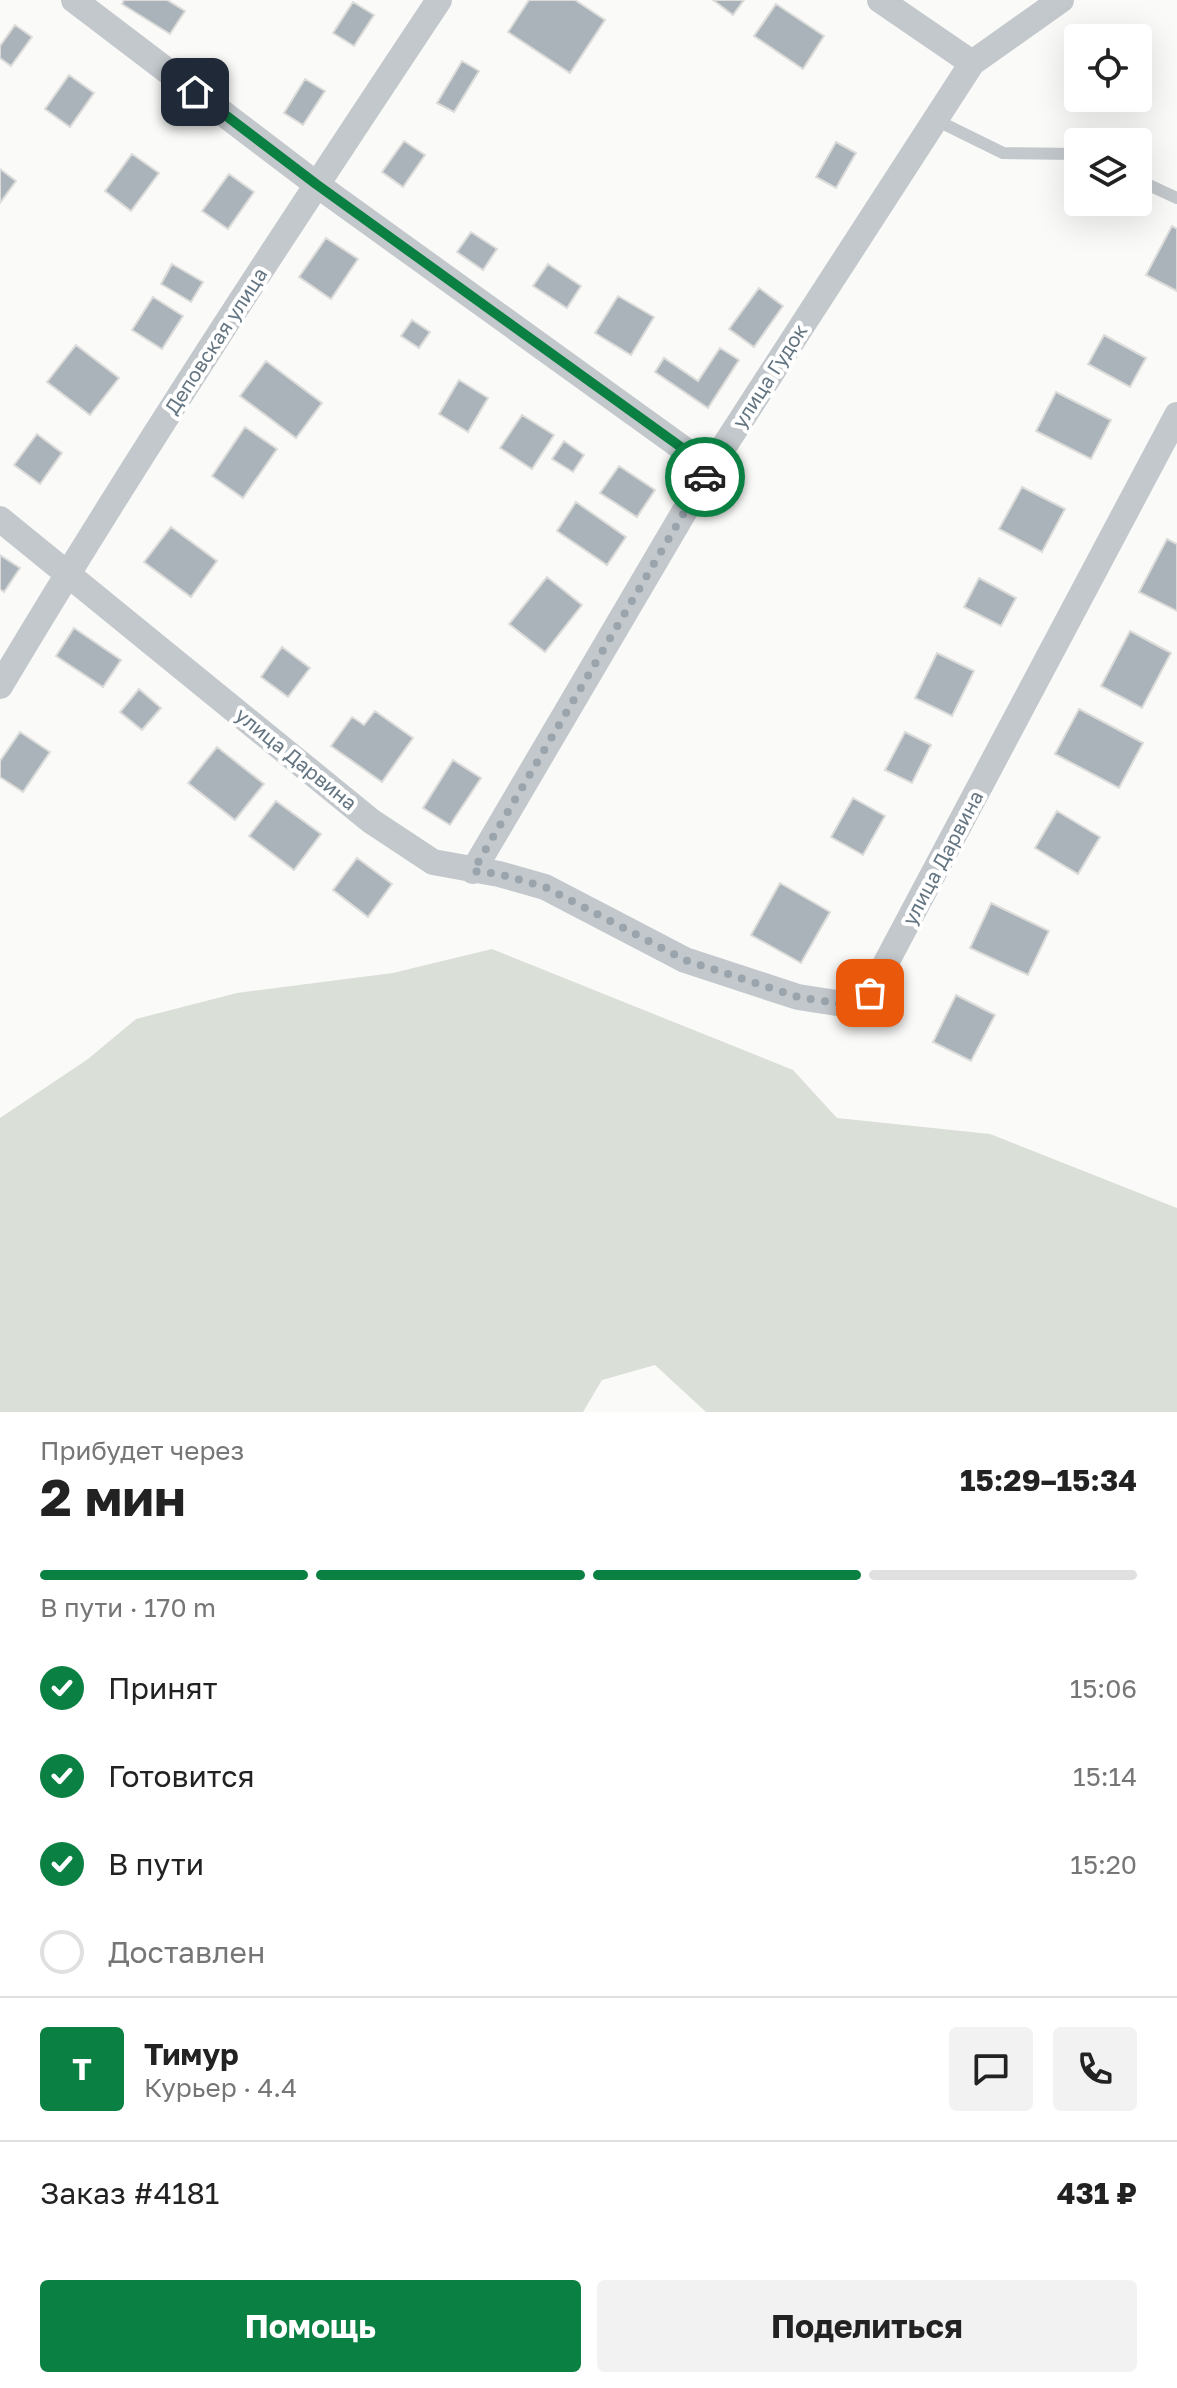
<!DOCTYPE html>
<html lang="ru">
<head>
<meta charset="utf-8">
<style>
	:root { --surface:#fff; --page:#f2f2f2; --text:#222; --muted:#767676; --line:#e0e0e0; --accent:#0b8043 }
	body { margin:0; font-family:"Golos Text",sans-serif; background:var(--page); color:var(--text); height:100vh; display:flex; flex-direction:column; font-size:30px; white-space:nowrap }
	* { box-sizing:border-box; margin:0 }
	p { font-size:26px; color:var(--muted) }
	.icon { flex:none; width:44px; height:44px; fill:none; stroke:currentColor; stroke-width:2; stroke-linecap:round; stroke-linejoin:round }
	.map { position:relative; height:1412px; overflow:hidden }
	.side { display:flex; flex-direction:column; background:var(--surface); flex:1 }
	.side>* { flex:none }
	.tools { position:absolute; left:1064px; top:24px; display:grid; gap:16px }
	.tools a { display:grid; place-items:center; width:88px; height:88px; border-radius:8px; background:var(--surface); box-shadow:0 8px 32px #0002; font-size:40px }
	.pin { position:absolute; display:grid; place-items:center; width:68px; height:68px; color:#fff; margin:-34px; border-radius:16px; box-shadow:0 4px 12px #0006 }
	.courier { position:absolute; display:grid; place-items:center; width:80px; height:80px; margin:-40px; border:6px solid #0b8043; border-radius:50%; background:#fff; color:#222; box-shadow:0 2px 10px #0007 }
	.head em { font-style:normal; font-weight:700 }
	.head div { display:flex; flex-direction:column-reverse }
	.head { display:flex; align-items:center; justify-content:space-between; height:136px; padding:0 40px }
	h1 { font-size:52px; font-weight:700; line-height:60px }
	.bar { display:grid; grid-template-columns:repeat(4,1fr); gap:12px 8px; align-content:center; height:96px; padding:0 40px }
	.bar i { height:10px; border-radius:6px; background:var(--line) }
	.bar .on { background:var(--accent) }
	.bar p { grid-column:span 4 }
	.line { display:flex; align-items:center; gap:20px; padding:0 40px; border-top:2px solid var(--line) }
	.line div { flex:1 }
	.round { display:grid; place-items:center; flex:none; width:84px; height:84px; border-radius:8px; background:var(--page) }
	ol { padding:0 40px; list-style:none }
	li { display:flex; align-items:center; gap:24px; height:88px }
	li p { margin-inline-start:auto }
	li .icon { padding:8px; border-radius:50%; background:var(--accent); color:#fff; stroke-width:4 }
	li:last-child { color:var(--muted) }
	li i { width:44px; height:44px; border:4px solid var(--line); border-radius:50% }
	.cta { display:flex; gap:16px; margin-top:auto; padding:16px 40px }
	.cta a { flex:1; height:92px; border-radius:8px; background:var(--accent); color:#fff; font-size:32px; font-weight:700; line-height:92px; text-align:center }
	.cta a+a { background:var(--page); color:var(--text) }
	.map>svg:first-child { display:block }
</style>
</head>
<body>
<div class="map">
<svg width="1177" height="1412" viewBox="0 0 1177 1412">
	<rect width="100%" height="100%" fill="#fafaf8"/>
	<path fill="#dadfd7" d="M492,949L793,1070L837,1118L990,1134L1177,1208V1412H706L655,1365L602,1380L583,1412H0V1118L88,1059L136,1019L237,993L393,973Z"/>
	<path fill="#aab3b9" stroke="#dcdcda" stroke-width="2" d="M124,0H167L185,11L170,34L122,4Z
		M529,0H575L605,20L570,73L508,32Z
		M713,0H744L733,15Z
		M353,2L374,15L354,46L333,33Z
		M776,4L824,36L803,69L754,36Z
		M15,25L32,37L11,66L0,58V46Z
		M462,61L479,71L454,112L437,103Z
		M69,75L94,93L70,127L45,109Z
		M305,79L325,91L303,125L284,113Z
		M404,141L425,155L403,187L382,172Z
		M836,142L856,153L836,188L816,177Z
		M132,154L159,173L131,211L105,191Z
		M0,169L16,181L0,203Z
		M229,174L254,192L228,229L202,211Z
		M1172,226L1177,229V291L1146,275Z
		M471,232L497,249L483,270L457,252Z
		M326,238L358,259L331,299L299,277Z
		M172,264L203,282L191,302L161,284Z
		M548,264L581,286L567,308L533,286Z
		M759,288L783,306L754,347L729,329Z
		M618,296L654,317L631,355L595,333Z
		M153,297L183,316L162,349L132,330Z
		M412,320L430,332L419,348L401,336Z
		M1104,335L1146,358L1130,387L1088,364Z
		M76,345L119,378L90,415L47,382Z
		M720,348L739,360L708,408L655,372L664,358L698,381Z
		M266,361L322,403L296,438L240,396Z
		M459,380L488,398L468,432L439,414Z
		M1056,392L1111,420L1091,459L1036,431Z
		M522,415L554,435L532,469L500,448Z
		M245,427L277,449L243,498L212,476Z
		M37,434L62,453L40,484L14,465Z
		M564,441L584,455L573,472L552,459Z
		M619,466L655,490L637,517L600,493Z
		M1022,487L1065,509L1042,552L999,529Z
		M576,502L626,537L607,565L557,531Z
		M171,527L217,561L191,597L144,562Z
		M1167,539L1177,544V611L1139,592Z
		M0,555L20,568L4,592L0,589Z
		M547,577L582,605L545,652L509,624Z
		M979,578L1016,598L1001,626L964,607Z
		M74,628L121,660L103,687L56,656Z
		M1130,631L1171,653L1142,708L1101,686Z
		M282,647L310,668L288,697L261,677Z
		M937,653L974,671L952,716L915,698Z
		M139,689L161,708L142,730L120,712Z
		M1079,709L1143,743L1119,788L1055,754Z
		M375,711L413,738L382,782L331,746L352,717L364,725Z
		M20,732L50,752L23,792L0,777V761Z
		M905,732L931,745L912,783L885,770Z
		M217,747L264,784L235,820L188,783Z
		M453,760L481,778L450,825L423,808Z
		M853,798L885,816L863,855L831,837Z
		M276,801L321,834L294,870L249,836Z
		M1057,811L1100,837L1078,874L1035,848Z
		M357,858L392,884L368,917L333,890Z
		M780,883L830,912L801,963L751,935Z
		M991,903L1049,931L1028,975L970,948Z
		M956,995L995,1015L971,1061L933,1042Z"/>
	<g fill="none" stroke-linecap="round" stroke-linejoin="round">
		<path stroke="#c3c8cc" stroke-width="12" d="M936,120L1003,153L1078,154
			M1138,180L1177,198"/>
		<path stroke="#c3c8cc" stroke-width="26" d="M74,0L316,184L710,468
			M880,0L972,63
			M0,519L371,821L433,862L499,874L545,887L685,960L798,997L843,1004L870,993L1177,415
			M0,686C139,453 289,226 439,0
			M473,871L710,468L972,63L1061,0"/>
	</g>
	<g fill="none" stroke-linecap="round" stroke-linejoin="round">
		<path stroke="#99a4ac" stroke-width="8" stroke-dasharray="0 14.4" d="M705,477L473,871L499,874L545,887L685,960L798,997L843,1004L870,993"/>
		<path stroke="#0b8043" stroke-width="10" d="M195,92L316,184L710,468L705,477"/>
	</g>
	<g text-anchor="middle" stroke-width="8" stroke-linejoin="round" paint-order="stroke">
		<g font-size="20" fill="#657683" stroke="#fff">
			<text transform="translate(216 341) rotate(-57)" y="7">Деповская улица</text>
			<text transform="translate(770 376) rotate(-57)" y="7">улица Гудок</text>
			<text transform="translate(296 759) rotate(39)" y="7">улица Дарвина</text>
			<text transform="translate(943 858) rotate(-62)" y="7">улица Дарвина</text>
		</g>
	</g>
</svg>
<div class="tools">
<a><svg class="icon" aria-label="locate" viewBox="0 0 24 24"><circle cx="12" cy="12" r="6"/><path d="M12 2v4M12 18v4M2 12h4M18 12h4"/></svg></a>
<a><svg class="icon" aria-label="layers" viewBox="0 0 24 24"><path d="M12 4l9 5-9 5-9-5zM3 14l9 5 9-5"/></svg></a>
</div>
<div class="pin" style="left:870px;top:993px;background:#ea580c"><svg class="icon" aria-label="bag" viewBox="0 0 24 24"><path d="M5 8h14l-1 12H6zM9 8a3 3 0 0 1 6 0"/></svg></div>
<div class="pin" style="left:195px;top:92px;background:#1f2937"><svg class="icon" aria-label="home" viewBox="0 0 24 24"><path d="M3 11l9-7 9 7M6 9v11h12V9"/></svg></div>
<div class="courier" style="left:705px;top:477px"><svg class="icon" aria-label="car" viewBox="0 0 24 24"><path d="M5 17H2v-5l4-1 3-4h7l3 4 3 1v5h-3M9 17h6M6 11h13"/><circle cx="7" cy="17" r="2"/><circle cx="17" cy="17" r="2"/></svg></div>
</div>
<section class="side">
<div class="head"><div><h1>2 мин</h1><p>Прибудет через</p></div><em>15:29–15:34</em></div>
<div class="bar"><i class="on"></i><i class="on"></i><i class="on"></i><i></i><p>В пути · 170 m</p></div>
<ol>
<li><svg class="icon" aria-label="check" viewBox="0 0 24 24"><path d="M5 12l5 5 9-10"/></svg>Принят<p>15:06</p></li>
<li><svg class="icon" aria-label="check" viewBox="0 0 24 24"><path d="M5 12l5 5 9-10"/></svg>Готовится<p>15:14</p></li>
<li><svg class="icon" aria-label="check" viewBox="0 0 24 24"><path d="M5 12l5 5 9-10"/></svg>В пути<p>15:20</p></li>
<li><i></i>Доставлен</li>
</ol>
<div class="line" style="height:144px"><b class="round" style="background:var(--accent);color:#fff">Т</b><div><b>Тимур</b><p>Курьер · 4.4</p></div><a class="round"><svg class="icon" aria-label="chat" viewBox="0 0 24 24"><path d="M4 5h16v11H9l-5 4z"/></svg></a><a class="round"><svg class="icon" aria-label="phone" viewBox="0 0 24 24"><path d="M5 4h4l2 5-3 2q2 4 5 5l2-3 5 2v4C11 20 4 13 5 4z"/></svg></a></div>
<div class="line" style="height:104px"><div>Заказ #4181</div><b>431 ₽</b></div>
<div class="cta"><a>Помощь</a><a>Поделиться</a></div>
</section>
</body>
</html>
